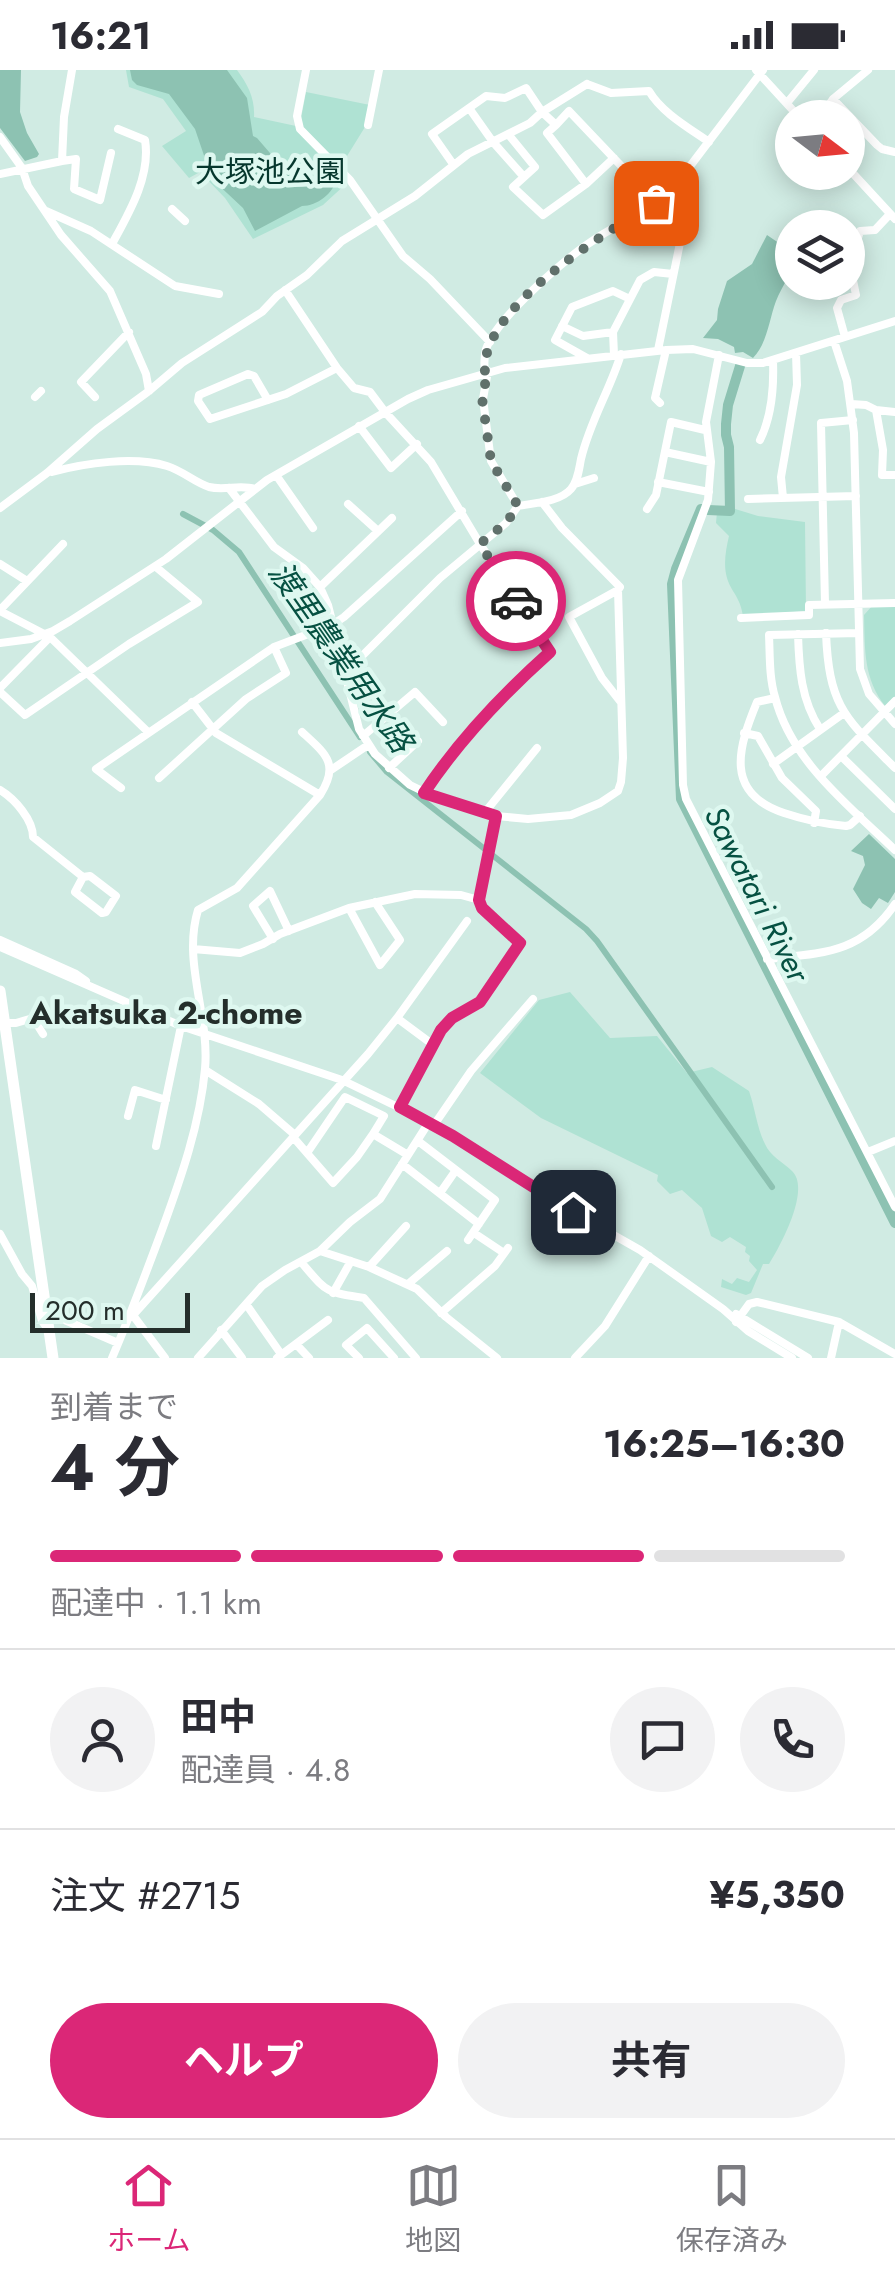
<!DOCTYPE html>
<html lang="ja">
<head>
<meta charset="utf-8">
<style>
	:root { --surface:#fff; --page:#f2f2f3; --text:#2b2b33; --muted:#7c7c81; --line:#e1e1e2; --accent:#db2777 }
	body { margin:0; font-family:Jost,"Noto Sans JP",sans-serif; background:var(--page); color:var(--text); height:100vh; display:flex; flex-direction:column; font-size:38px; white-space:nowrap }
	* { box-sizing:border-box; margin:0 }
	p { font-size:32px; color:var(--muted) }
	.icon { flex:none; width:55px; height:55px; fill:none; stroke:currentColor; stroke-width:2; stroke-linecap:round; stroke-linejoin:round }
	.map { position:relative; height:1288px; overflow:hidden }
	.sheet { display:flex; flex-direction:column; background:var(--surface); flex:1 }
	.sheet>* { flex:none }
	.needle { width:65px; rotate:106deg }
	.buttons { position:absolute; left:775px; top:30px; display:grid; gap:20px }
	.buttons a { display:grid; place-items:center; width:90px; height:90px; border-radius:50%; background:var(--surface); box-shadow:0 5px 25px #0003; font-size:50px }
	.scale { position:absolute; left:30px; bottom:25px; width:160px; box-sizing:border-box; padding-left:10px; border:5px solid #242e2b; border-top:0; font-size:28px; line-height:35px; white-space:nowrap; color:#242e2b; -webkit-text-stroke:8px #def8f0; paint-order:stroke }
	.pin { position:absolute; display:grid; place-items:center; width:85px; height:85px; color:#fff; margin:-42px; border-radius:20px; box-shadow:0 5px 15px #0006 }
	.courier { position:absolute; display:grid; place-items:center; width:100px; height:100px; margin:-50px; border:8px solid #db2777; border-radius:50%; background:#fff; color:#222; box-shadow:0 2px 12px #0007 }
	.summary em { font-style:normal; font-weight:700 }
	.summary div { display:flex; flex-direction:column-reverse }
	.summary { display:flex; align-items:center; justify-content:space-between; height:170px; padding:0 50px }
	h1 { font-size:65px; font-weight:700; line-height:75px }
	.bar { display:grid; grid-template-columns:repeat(4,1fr); gap:15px 10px; align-content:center; height:120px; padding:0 50px }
	.bar i { height:12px; border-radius:8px; background:var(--line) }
	.bar .on { background:var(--accent) }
	.bar p { grid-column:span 4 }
	.line { display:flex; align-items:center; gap:25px; padding:0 50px; border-top:2px solid var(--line) }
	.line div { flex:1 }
	.round { display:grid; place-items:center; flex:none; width:105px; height:105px; border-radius:52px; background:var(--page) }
	.action { display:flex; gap:20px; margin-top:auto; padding:20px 50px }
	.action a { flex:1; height:115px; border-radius:60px; background:var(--accent); color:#fff; font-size:40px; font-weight:700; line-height:115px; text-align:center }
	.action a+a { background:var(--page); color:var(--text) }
	.status { display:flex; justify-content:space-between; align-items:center; height:70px; padding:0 50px; background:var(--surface); direction:ltr }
	.status svg { height:28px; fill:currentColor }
	.tab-bar { display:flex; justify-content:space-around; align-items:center; height:140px; border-top:2px solid var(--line); background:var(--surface); font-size:28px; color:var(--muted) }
	.tab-bar a { display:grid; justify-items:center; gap:5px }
	.tab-bar .on { color:var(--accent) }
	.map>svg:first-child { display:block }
</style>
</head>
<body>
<div class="status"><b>16:21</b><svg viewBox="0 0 49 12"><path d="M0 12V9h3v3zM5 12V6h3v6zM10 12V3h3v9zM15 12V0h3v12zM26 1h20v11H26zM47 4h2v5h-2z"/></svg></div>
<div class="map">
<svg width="895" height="1288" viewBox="0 0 895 1288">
	<rect width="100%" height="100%" fill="#d0ebe3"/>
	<path fill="#afe2d3" d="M126,0H237C248,15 255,28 254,47L296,56L300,54L306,22L370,35L365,57L339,99L348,112L323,135L253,169L225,128L200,102L189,108L162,76L186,61L163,29L129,17Z
		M732,438L758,446L805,452L806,541L743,546C740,526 731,522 727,508C723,494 726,479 729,466L716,453L717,442L732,445Z
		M872,536H895V627L886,637C863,609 865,579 864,545Z
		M570,922L610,968L657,966L687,1003L712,997L749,1021C755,1038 757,1058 765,1074C770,1086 783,1092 792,1101C811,1119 781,1175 769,1194H763L751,1223L746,1225L721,1217L722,1209L732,1214L737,1208L749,1212L757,1200L749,1191L750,1186L745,1182L746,1177L730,1167L722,1172L711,1166L702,1138L682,1120L670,1124L657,1111L658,1105L541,1048L480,1003L539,930Z"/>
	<path fill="#8dc2b2" d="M0,0H21L20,42L27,63L39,84L37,87L25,91L0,58Z
		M130,0H227L247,28L253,66L257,68L276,90L293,98L321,102L336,109C334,123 317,136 302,136L255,161L243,138L212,109L195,59L169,24L137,15L132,10Z
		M767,165L792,182L783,204L788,207C784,215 779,223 776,231C769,250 767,274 753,288L743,282L735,283L734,277L718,269L703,268L717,250L718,239L727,211L752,194Z
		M869,764L895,789V822L888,833L879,828L871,839L862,833L853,819L865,795L863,786L851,781Z"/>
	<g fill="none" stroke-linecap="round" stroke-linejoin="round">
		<path stroke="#8dc2b2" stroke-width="6" d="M183,444L213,460L239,482L360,667
			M370,682L387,702L586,859L597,871L772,1117"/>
		<path stroke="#8dc2b2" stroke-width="10" d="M703,439H701L676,499L672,514L681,729L895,1153
			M708,440L730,441L729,377L726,365V354L728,335L740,296"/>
		<path stroke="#fff" stroke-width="8" d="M306,0L297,46L300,59L350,110L403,186L430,209L490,272
			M756,0L800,48
			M587,14L611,23L649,21C662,43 689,58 709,72
			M833,29L877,75L882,79L895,82
			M787,33L814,0
			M469,38L493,72L524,107
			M819,48L833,29L868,0
			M368,55L379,0
			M556,55L547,63L586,114
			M508,64L535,97L513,117L543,145L586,114L614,88
			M0,67L22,98L28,116L61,165L110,221L146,304L149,321
			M62,91L76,89L74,119L100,130L111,83
			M453,94L432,64L486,26L505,28L526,18L542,42L556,55L569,41L645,121L651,135
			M848,98L895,149
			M0,104L62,91L64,47L72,0
			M172,139L185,151
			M46,141L91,161L175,216L219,224
			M112,174C129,143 151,106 145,70L118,59
			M285,220L337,298L354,318L370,322L385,342L431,392L480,474L551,582C503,624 459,670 423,723
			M562,256L583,266L613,262
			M845,267L837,238L841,230L856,225L850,196L860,161L875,160L890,144
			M834,271L847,311L854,363L860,599L869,624L895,654
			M658,280L688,134L685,122L678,113
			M614,285L613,262L640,210L654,202L673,204
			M719,285L706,352L711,392L708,430L678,510L683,715L686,729L895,1137
			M587,288L555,270L572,237L613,221L630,229
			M488,301L483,329L491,391L518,436
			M485,302C484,294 484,287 486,279C498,246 569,185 600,166C624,151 651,139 672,120L763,0
			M35,327L41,321
			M95,327L81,312L129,262
			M268,330L254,306L248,304L199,325L198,331L210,349L286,324L337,298
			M660,333L655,328L666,280
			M851,334L866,335L876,340L883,380L882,405H895
			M876,340L895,342
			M359,356L391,398L417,374
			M760,370C772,346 774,318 773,291
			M665,382L711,392
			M52,402C85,393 134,386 167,396C183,401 194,412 209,417C225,421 240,414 255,419
			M276,405L313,458
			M658,412L709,422
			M575,414L594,408
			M229,418L274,477L303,498L320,517L328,535L359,659L375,684L410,715L441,730L486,741L496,746L528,749L571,745L600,733L618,721L621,712L623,688L618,520L620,517L562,458L542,432
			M783,428L781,407L797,315L796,283
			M748,429L856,426
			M348,434L378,461
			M0,438L47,403L97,359L149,321L182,293L262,242L277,226L307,205L342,171L415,126L468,84L530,53L542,42L587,14
			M647,439L656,425L671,352L705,360
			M0,494L27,511
			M320,517L392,448
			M618,520L569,547L602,608L620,631
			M825,534L821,353L853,350
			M0,540L63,474
			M0,541L50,567L148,662
			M741,548L809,545V535L895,533
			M826,563C829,637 845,648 895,698
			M859,563L769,565C770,586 769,607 775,627C791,691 849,736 895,780
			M798,564C799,598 801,630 820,659
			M0,573L31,569L53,561L70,551L166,489L267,410L408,329L428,320L505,298L666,280L693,279L747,293H763L895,251
			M346,602L440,508L506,453L518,436C534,433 560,432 571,419C578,411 579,399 581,389C590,351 610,320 621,284
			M0,618L50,567
			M0,622L25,645L129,574L198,532L156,497
			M775,628L757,632C738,678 724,723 784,743C805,750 823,754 846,756L850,755L860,746
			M192,632L216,663L320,725
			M744,663L758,666L782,708L816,741L814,753
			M363,666L415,622L443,652
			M841,686L895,739
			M773,694L844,643
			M389,698L418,671
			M331,700L368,675
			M821,706L895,631
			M159,708L246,629L286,603L274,577
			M121,718L96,699L274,577L332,555L344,547L462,441
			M0,720C15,729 33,750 33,767L83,807L90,806L116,826L106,842L102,843L75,822L83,807
			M486,741L537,678
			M349,838L380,895L400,870L375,832
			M273,869L253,836L270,821L289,861
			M0,870L76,904L86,911
			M0,877L181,956L342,1010L429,1052L573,1142L640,1180L723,1239L748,1261L792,1288
			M193,879L240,883L263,874L280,864L349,838L415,824L461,825L479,830
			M767,889C822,883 861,884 895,834
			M397,948L432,974
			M5,953H16L33,948L43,964
			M205,1000L259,1034L295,1065
			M401,1037L441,960L452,949L480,932L520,873L482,838L479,830L496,746
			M128,1046L135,1020L166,1030
			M434,1055L471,1001L533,929
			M293,1067L333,1113L357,1087L373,1064L408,1085
			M418,1071L495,1130L468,1170
			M156,1076L181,956
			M868,1082L895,1071
			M307,1083L345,1027L384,1046L373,1064
			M402,1094L479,1154
			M440,1123L456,1100
			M474,1163L504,1183
			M0,1164L22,1204L32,1216L42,1251L47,1258
			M320,1181L369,1197L417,1219L446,1247L497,1288
			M301,1192C327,1222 324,1222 364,1228L416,1288
			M369,1197L406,1156
			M408,1214L447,1181
			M333,1223L351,1191
			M246,1234L281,1284
			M46,1242L118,1273
			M441,1243L495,1196L508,1178
			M132,1244L165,1288
			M134,1244L368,984L397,948L467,851
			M736,1244L808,1288
			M736,1252L749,1234L757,1232L839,1252L895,1284
			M221,1260L242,1288
			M296,1274L309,1288
			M112,1288C130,1246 146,1203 162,1160C181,1108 200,1054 205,999C210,946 182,892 198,840L237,818L320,725C340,694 326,684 302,662
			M198,1288L262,1216L285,1200L320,1181L350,1152L380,1129L429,1052
			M277,1288L328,1250
			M359,1288L346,1275L367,1258L394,1288
			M575,1288L605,1256L649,1186
			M831,1288L839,1252"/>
		<path stroke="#fff" stroke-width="11" d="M0,921L53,1288"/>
	</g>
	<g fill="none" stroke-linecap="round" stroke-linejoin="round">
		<path stroke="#60706b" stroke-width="10" stroke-dasharray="0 18" d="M516,531L480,474L506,453L518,436L491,391L482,328L488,301L485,302C479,239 607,161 656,133"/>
		<path stroke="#db2777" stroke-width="12" d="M516,531L550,582C503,624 459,670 424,723L496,746L479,830L482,838L520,873L480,932L452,948L441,960L400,1037L453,1066L573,1142"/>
	</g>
	<g text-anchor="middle" stroke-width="9" stroke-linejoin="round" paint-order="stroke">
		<g font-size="30" fill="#06372d" stroke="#def8f0">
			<text x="270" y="112">大塚池公園</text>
		</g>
		<g font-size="32" font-style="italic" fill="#065142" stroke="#def8f0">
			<text transform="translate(341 587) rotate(55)" y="11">渡里農業用水路</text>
			<text transform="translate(757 824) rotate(63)" y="11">Sawatari River</text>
		</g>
		<g font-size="32" font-weight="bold" fill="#242e2b" stroke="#def8f0">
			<text x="166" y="954">Akatsuka 2-chome</text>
		</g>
	</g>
</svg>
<div class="buttons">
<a><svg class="needle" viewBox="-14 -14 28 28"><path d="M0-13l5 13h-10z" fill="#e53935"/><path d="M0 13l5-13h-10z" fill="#7c7c81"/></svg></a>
<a><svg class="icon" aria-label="layers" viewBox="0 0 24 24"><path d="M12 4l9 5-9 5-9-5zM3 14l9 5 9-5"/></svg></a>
</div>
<div class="scale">200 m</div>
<div class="pin" style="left:656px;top:133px;background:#ea580c"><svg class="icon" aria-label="bag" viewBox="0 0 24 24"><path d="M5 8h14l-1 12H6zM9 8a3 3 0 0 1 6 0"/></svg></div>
<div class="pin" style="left:573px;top:1142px;background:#1f2937"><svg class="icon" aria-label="home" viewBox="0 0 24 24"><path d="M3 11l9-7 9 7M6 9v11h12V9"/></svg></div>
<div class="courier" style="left:516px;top:531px"><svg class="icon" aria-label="car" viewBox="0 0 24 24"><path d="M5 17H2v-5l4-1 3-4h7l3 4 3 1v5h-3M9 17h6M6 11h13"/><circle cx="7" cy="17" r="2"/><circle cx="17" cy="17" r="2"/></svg></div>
</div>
<section class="sheet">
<div class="summary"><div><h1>4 分</h1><p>到着まで</p></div><em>16:25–16:30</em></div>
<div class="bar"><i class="on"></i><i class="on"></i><i class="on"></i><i></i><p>配達中 · 1.1 km</p></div>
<div class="line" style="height:180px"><a class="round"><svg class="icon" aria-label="person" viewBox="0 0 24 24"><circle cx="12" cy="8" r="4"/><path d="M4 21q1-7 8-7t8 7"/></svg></a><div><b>田中</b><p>配達員 · 4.8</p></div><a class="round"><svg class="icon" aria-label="chat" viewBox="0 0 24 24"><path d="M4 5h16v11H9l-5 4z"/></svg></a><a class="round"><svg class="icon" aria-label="phone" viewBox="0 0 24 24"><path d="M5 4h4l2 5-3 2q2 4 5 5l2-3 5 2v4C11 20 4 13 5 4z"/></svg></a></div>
<div class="line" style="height:130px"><div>注文 #2715</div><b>¥5,350</b></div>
<div class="action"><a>ヘルプ</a><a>共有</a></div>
</section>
<nav class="tab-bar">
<a class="on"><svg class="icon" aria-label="home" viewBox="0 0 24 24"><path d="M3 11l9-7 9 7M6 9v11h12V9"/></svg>ホーム</a>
<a><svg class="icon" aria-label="map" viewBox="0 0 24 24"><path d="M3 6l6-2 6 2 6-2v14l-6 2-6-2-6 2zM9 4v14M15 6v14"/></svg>地図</a>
<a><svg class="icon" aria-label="saved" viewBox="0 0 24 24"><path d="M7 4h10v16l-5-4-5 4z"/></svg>保存済み</a>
</nav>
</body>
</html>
